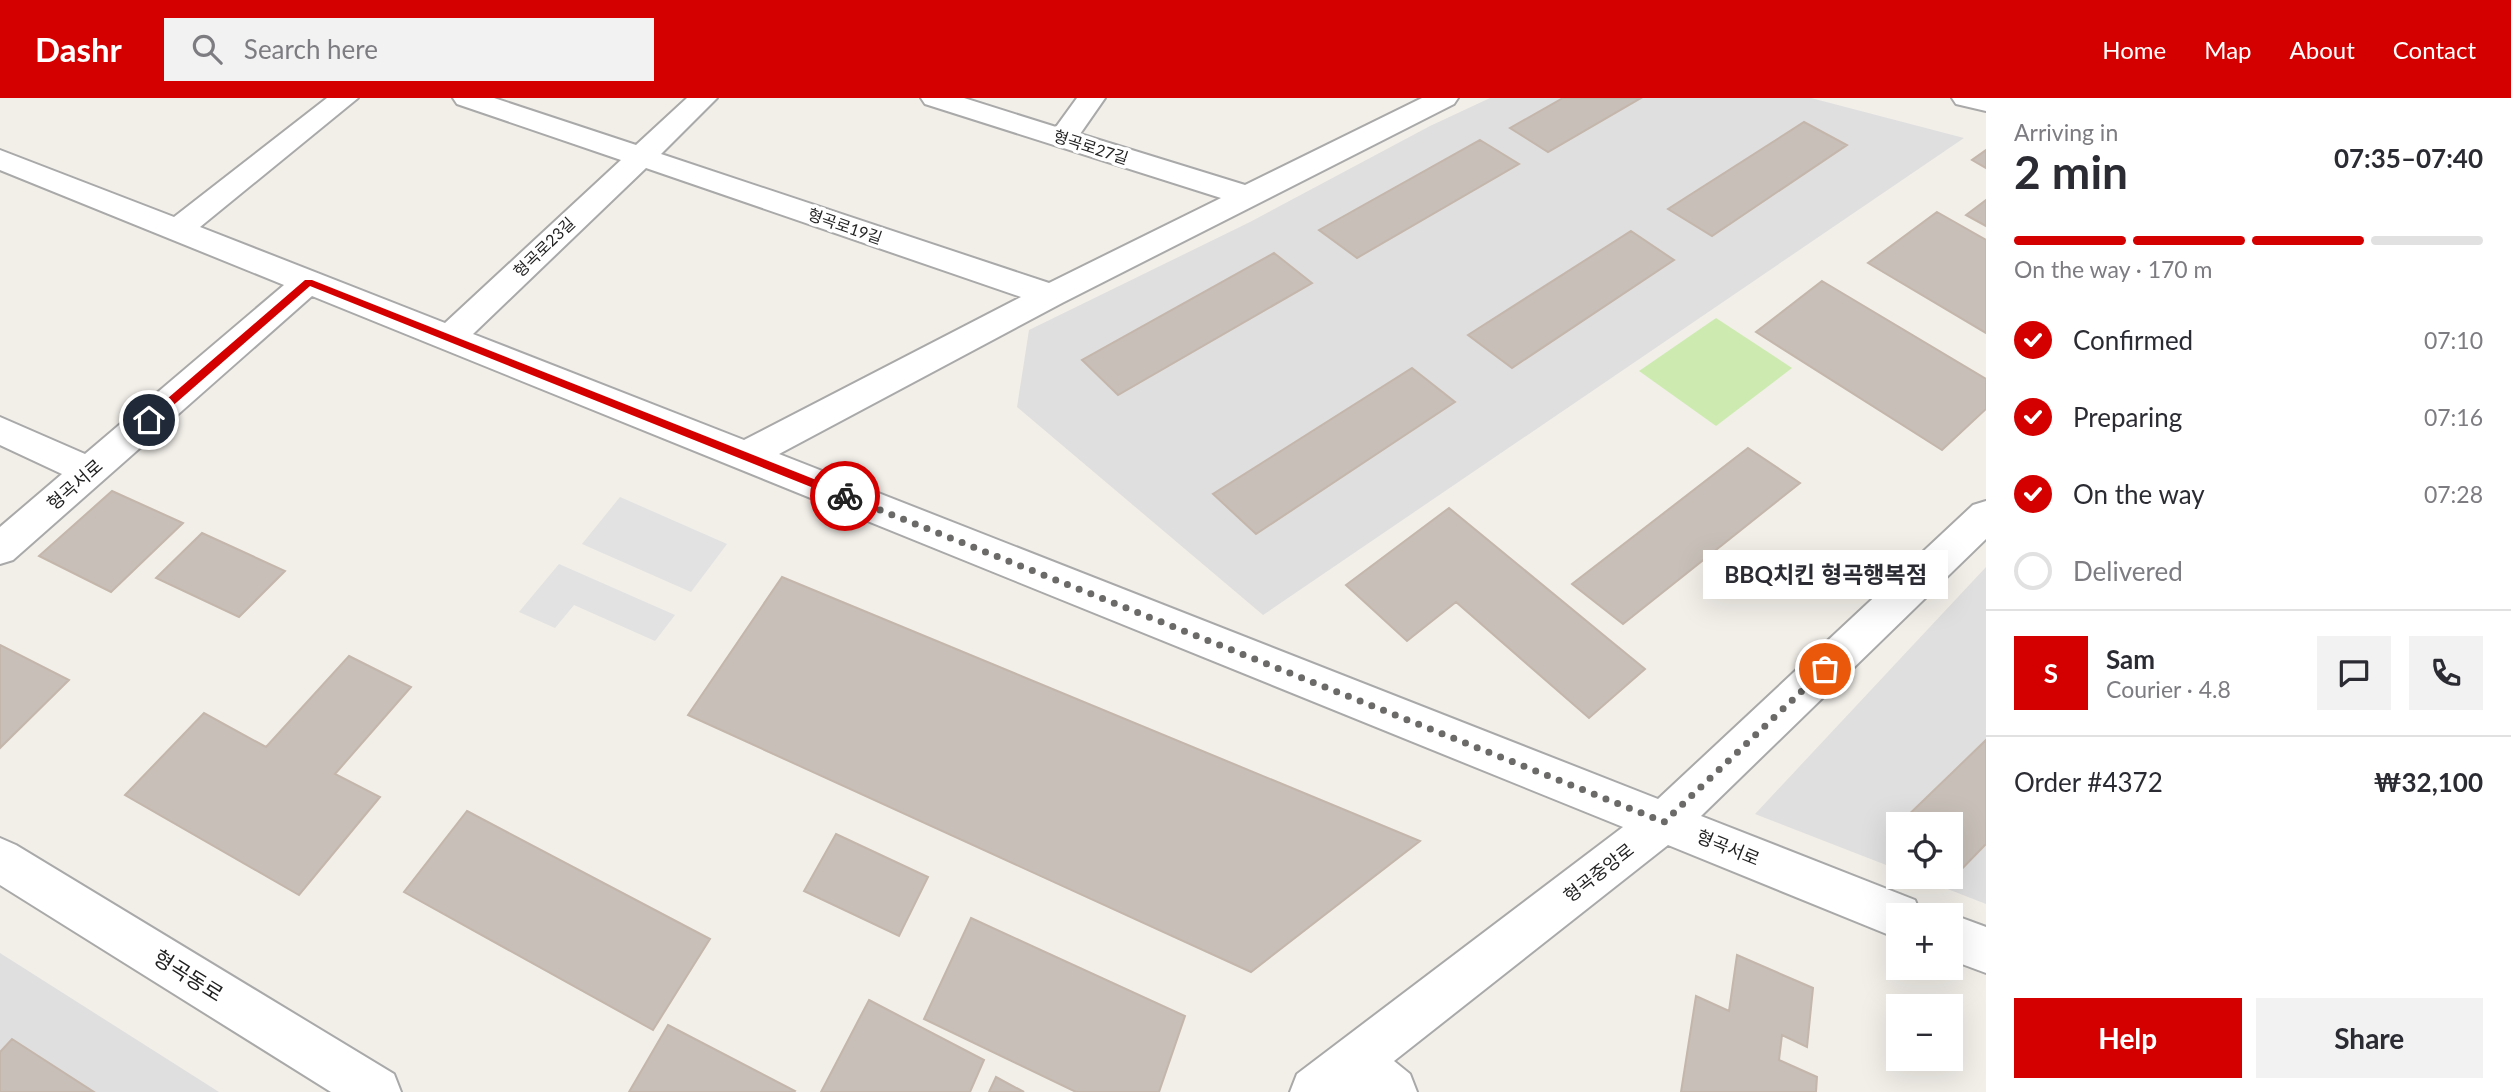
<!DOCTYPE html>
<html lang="en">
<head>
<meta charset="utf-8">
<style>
	:root { --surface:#fff; --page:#f2f2f3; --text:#2b2b33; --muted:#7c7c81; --line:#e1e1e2; --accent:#d40000 }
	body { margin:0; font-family:Lato,"Noto Sans KR",sans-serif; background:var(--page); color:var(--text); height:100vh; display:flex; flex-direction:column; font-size:26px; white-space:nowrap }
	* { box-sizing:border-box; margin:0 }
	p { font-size:23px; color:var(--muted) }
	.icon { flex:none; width:38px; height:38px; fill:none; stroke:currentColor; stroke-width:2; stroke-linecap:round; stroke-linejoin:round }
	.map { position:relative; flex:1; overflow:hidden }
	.panel { display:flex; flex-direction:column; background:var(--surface); width:525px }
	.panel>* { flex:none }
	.tools { position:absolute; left:1886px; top:714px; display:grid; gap:14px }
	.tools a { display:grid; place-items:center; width:77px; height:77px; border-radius:0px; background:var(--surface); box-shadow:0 7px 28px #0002; font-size:35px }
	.pin { position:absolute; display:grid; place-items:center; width:60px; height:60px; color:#fff; margin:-30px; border:4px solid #fff; border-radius:50%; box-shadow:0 2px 7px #0007 }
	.courier { position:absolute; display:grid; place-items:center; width:70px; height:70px; margin:-35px; border:5px solid #d40000; border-radius:50%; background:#fff; color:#222; box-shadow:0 2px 9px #0007 }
	.bubble { position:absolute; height:49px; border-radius:0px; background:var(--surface); box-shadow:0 7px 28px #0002; font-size:23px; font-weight:700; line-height:49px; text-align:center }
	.overview em { font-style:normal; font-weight:700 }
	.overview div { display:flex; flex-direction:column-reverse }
	.overview { display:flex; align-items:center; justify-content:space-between; height:119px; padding:0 28px }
	h1 { font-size:46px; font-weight:700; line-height:52px }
	.bar { display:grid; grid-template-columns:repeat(4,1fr); gap:10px 7px; align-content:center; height:84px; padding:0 28px }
	.bar i { height:9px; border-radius:5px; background:var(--line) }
	.bar .selected { background:var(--accent) }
	.bar p { grid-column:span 4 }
	.line { display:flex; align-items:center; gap:18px; padding:0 28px; border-top:2px solid var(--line) }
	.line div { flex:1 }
	.round { display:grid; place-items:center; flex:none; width:74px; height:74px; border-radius:0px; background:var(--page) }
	ol { padding:0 28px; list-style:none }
	li { display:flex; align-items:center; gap:21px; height:77px }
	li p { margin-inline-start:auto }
	li .icon { padding:7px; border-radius:50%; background:var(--accent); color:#fff; stroke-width:4 }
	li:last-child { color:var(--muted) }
	li i { width:38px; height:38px; border:4px solid var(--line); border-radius:50% }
	.primary-button { display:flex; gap:14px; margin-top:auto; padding:14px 28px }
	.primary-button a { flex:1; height:80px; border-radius:0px; background:var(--accent); color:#fff; font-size:28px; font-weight:700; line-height:80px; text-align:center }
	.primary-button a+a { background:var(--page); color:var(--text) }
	header { display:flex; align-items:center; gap:42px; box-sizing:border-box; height:98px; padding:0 35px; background:var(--accent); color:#fff }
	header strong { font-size:33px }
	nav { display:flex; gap:38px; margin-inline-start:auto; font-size:24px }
	.search { width:490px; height:63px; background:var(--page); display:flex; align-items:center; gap:18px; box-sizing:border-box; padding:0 24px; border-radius:0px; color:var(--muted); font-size:26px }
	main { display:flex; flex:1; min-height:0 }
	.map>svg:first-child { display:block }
</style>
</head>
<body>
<header>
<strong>Dashr</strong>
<div class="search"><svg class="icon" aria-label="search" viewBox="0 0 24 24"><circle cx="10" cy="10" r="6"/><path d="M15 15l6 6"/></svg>Search here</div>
<nav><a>Home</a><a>Map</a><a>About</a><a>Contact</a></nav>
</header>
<main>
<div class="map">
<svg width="1986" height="994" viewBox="0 0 1986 994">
	<rect width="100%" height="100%" fill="#f2efe9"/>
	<path fill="#e0dfdf" d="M1490,0H1811L1964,40L1263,517L1017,309L1029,232L1250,124L1430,28Z
		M1986,469V806L1917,779H1951V726H1899V772L1755,716Z
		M0,855L219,994H0Z"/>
	<path fill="#cdebb0" d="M1716,220L1792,270L1716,328L1639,273Z"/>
	<path fill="#e2e2e2" d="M620,399L727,446L691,494L582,446Z
		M559,466L675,517L655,543L574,507L555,530L519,514Z"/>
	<path fill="#c7bfb8" stroke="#c4b6ab" stroke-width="2" d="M1563,0H1641L1548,54L1510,30Z
		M1804,24L1847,47L1712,138L1668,111Z
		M1480,42L1519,66L1357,160L1319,132Z
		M1986,52V70L1972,62Z
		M1986,102V128L1966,117Z
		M1937,114L1986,142V235L1868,165Z
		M1631,133L1674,162L1512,270L1468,237Z
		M1274,155L1312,185L1118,297L1082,262Z
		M1822,183L1986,281V311L1942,352L1756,234Z
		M1412,270L1455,304L1256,436L1213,396Z
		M1748,350L1800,385L1623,526L1572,486Z
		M112,393L183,425L111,494L39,458Z
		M1449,410L1612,544L1645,571L1589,620L1456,504L1407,543L1346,487Z
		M202,435L285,473L239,519L156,480Z
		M782,479L1420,743L1251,874L688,617Z
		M0,547L69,582L0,650Z
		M349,558L411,589L335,676L380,699L299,797L125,697L204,615L266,649Z
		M1986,642V746L1956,777L1951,773V726L1898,727Z
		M467,713L710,841L653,932L404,794Z
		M836,736L928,779L899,838L804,793Z
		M971,820L1185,918L1159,994H1076L924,921Z
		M1737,857L1813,890L1807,949L1782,937L1779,962L1817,979L1816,994H1681L1696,898L1729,913Z
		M869,902L984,962L970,994H821Z
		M668,927L795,993L794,994H629Z
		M12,941L94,994H0V954Z
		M996,979L1024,994H989Z"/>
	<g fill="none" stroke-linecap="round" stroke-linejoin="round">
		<g stroke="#a9a9a9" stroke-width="4">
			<path id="minor" d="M327,0H358L200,129L445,225L621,62L457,6L453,0H494L636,47L687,0H717L661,56L1049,185L1221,100L925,6L921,0H964L1056,29L1077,0H1105L1080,36L1245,87L1422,0H1458L1454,6L1062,205L779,356L1658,701L1973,407L1986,403V441L1701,718L1915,802L1921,817H1899V841L1668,747L1394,963L1410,976L1417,994H1290L1297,976L1623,729L312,198L13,462L0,466V429L62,376L0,347V319L85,356L284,187L0,72V52L174,119ZM646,70L1021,199L744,342L473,236Z
				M1952,0H1986V13L1956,6Z
				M0,740L16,747L394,976L401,994H331L0,787Z
				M1951,816L1986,829V875L1951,862V817H1948Z"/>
		</g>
		<use href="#minor" fill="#fff" fill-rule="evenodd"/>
	</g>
	<path fill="#d40000" d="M305,182H312L849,395L850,398L849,401H841L310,188L153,325H146V319Z"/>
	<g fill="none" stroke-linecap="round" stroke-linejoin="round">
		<path stroke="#6b6a68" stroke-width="7" stroke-dasharray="0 12.6" d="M845,398L1664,724L1825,571"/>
	</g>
	<g text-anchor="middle" stroke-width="7" stroke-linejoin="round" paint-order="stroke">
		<g font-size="16" fill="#222" stroke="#fff">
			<text transform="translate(1091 49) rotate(18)" y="6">형곡로27길</text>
			<text transform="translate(845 128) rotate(19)" y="6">형곡로19길</text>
			<text transform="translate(544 149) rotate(-44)" y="6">형곡로23길</text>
		</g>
		<g font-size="18" fill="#222" stroke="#fff">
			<text transform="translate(75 387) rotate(-41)" y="6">형곡서로</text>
			<text transform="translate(1728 750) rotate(22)" y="6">형곡서로</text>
			<text transform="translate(1599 775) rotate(-38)" y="6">형곡중앙로</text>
		</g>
		<g font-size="21" fill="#222" stroke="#fff">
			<text transform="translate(188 878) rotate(32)" y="7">형곡동로</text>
		</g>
	</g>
</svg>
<div class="tools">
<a><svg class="icon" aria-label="locate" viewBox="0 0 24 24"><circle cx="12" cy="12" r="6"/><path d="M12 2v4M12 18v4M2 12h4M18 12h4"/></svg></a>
<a>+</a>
<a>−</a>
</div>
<div class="pin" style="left:1825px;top:571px;background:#ea580c"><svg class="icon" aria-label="bag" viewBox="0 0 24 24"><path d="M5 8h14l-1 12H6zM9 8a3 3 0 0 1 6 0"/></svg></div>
<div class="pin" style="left:149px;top:322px;background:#1f2937"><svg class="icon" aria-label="home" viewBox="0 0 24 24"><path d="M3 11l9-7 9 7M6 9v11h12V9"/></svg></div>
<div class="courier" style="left:845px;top:398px"><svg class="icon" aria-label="bike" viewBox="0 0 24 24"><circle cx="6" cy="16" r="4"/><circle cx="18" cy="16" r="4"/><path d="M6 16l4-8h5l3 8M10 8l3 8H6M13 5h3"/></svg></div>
<div class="bubble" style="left:1703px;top:452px;width:245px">BBQ치킨 형곡행복점</div>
</div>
<section class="panel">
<div class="overview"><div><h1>2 min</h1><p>Arriving in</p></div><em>07:35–07:40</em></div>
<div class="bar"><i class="selected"></i><i class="selected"></i><i class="selected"></i><i></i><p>On the way · 170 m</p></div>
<ol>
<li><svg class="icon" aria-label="check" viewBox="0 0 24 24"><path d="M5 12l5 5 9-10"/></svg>Confirmed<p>07:10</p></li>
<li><svg class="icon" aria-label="check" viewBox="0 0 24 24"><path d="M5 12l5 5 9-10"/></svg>Preparing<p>07:16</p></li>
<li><svg class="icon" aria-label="check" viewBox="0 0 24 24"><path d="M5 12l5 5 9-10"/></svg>On the way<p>07:28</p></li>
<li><i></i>Delivered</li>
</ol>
<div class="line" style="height:126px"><b class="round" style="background:var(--accent);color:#fff">S</b><div><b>Sam</b><p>Courier · 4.8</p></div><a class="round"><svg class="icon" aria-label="chat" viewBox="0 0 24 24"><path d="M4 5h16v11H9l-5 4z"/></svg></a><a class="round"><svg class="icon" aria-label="phone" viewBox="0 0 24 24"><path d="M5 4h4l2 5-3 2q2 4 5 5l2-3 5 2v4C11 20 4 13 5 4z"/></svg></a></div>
<div class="line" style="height:91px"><div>Order #4372</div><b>₩32,100</b></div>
<div class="primary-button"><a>Help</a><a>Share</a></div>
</section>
</main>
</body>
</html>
